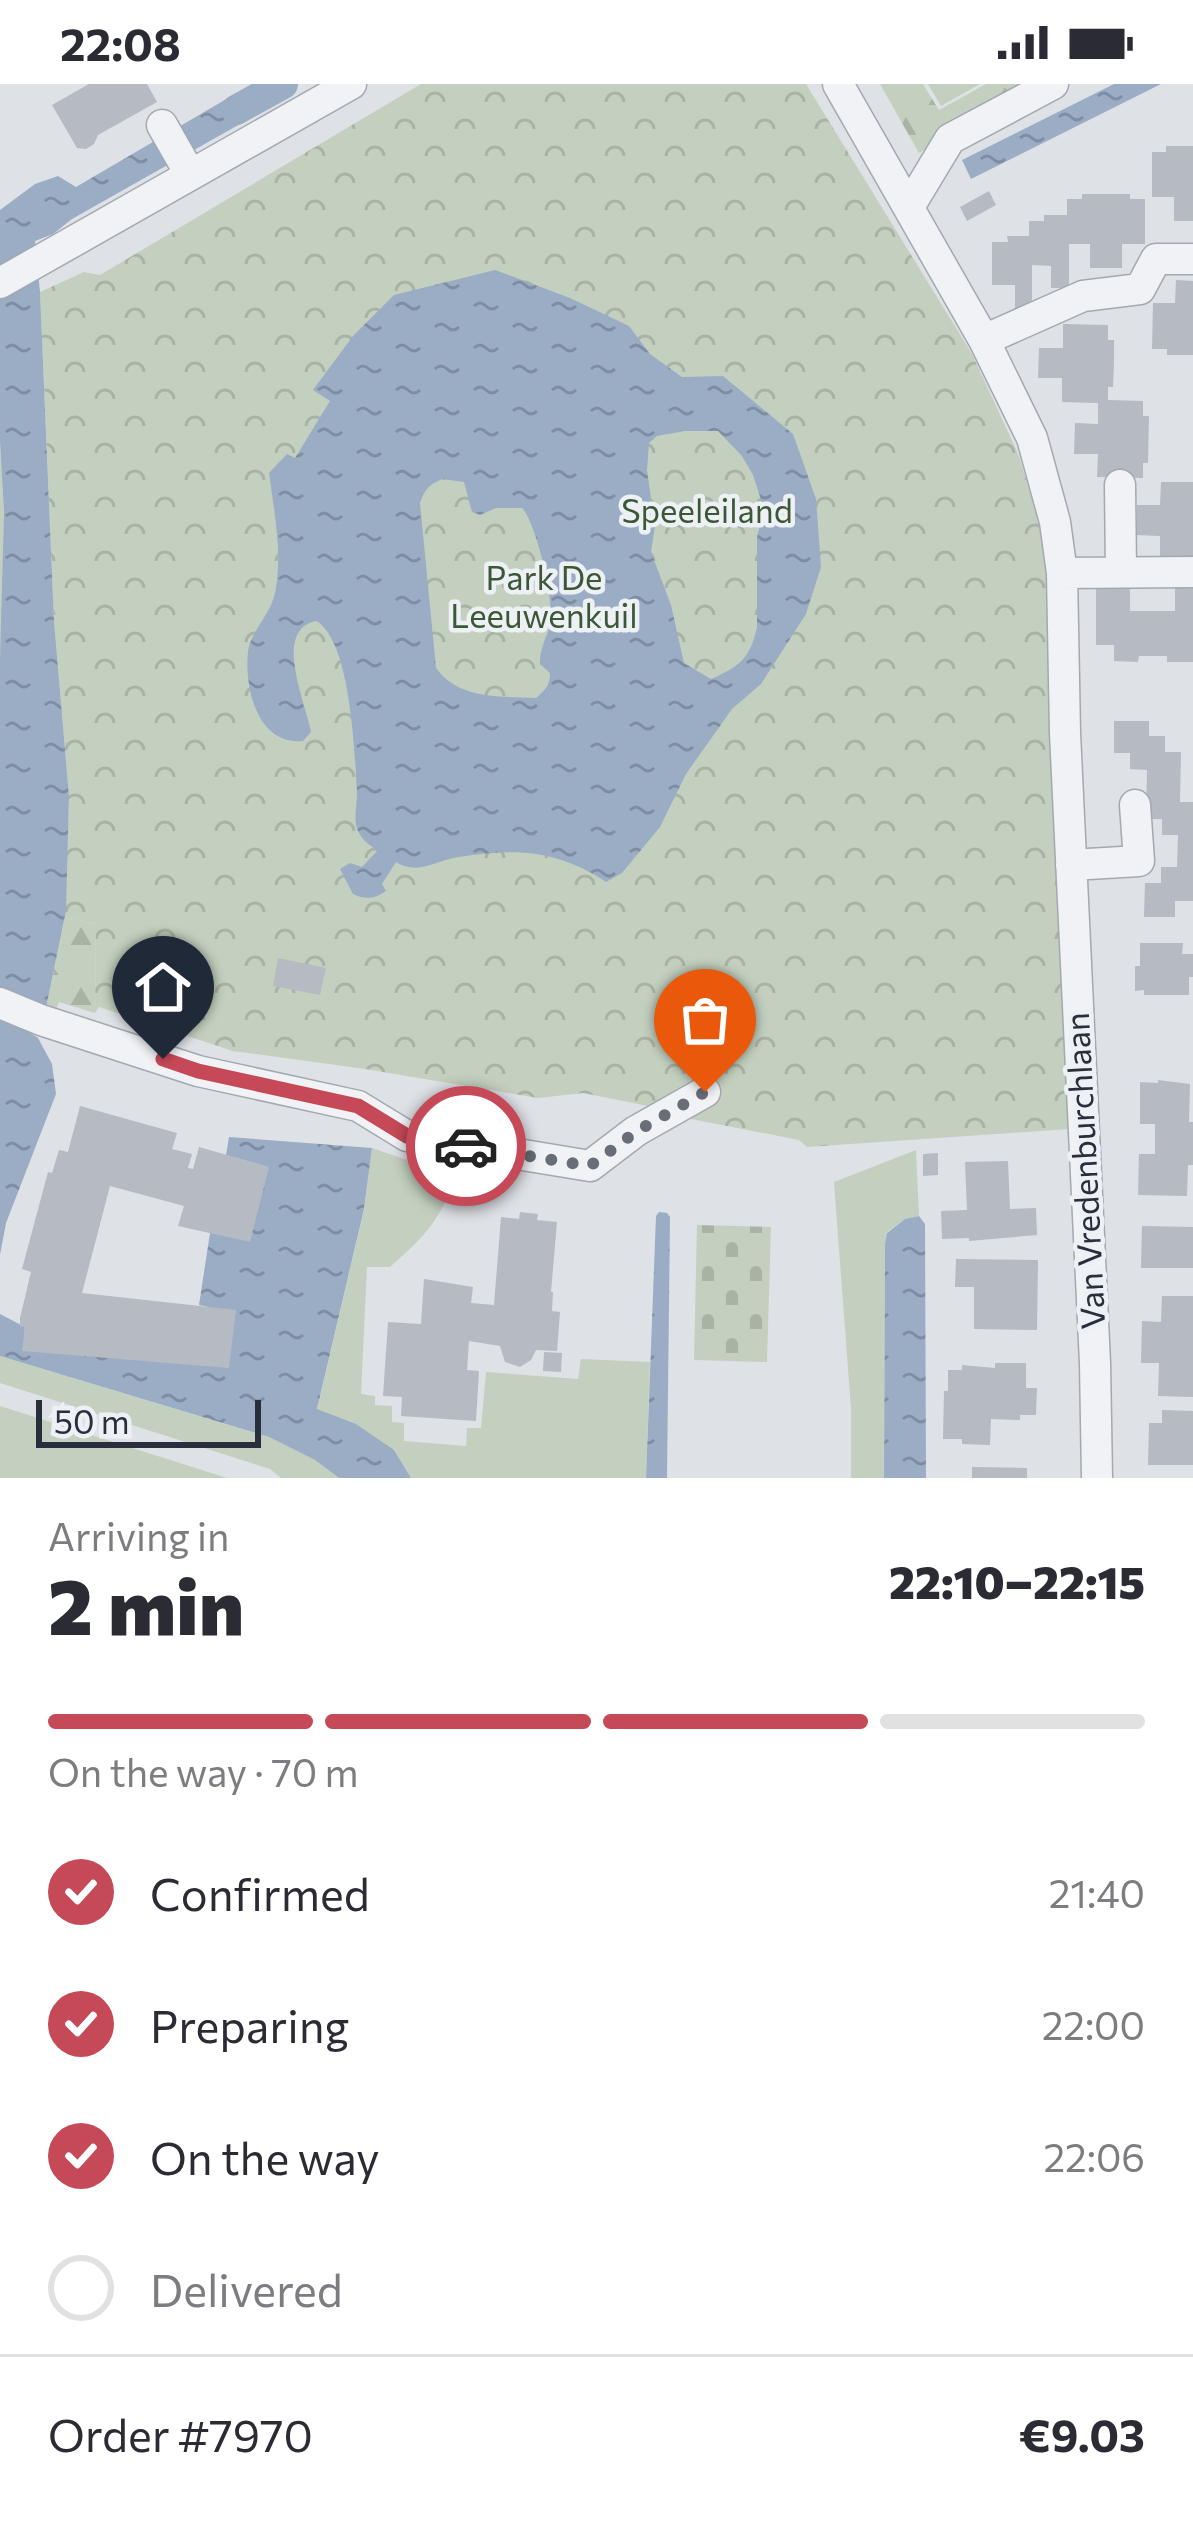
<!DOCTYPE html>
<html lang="en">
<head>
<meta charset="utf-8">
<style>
	:root { --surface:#fff; --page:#f7f7f7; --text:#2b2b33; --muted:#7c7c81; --line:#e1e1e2; --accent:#c54956 }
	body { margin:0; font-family:Commissioner,sans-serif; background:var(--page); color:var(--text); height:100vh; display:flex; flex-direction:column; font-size:45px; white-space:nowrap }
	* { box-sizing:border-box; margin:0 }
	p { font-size:39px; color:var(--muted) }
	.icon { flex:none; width:66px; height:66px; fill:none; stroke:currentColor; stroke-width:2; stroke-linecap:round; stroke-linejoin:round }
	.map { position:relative; height:1394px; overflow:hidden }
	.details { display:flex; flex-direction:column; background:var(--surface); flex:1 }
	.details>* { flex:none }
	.scale { position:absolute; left:36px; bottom:30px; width:225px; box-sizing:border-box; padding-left:12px; border:6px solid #282e3c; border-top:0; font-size:33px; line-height:42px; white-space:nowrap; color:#282e3c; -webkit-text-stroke:9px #edf0f4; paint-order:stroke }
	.pin { position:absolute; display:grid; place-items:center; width:102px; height:102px; color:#fff; margin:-123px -51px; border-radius:50% 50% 50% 0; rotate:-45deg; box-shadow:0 0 12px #0007 }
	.pin .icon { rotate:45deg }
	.courier { position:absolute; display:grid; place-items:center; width:120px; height:120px; margin:-60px; border:9px solid #c54956; border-radius:50%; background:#fff; color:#222; box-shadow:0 3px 15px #0007 }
	.head em { font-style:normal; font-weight:800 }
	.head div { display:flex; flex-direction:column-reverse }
	.head { display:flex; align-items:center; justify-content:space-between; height:204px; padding:0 48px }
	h1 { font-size:78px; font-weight:800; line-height:90px }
	.bar { display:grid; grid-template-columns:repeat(4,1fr); gap:18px 12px; align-content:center; height:144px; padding:0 48px }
	.bar i { height:15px; border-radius:9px; background:var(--line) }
	.bar .on { background:var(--accent) }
	.bar p { grid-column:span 4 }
	.line { display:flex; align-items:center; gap:30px; padding:0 48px; border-top:3px solid var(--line) }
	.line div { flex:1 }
	ol { padding:0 48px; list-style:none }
	li { display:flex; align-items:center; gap:36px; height:132px }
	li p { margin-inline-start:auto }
	li .icon { padding:12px; border-radius:50%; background:var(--accent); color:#fff; stroke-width:4 }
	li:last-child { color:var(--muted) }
	li i { width:66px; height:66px; border:6px solid var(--line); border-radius:50% }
	.status { display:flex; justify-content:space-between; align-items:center; height:84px; padding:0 60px; background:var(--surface); direction:ltr }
	.status svg { height:33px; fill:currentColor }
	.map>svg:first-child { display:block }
</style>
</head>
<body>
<div class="status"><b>22:08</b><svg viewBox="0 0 49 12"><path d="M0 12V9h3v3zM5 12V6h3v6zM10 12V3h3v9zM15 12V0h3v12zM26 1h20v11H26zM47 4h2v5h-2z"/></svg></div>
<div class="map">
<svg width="1193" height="1394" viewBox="0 0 1193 1394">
	<defs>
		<pattern id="forest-firs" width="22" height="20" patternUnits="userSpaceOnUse" patternTransform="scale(3)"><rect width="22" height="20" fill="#c3d0bf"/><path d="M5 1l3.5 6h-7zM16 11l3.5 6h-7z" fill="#a8b3a5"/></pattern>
		<pattern id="cemetery-stones" width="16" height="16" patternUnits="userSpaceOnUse" patternTransform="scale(3)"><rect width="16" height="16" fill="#c3d0bf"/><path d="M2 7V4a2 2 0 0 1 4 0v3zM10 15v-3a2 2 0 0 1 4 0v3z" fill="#a8b3a5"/></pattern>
		<pattern id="park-crowns" width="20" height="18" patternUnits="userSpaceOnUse" patternTransform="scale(3)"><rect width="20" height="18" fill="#c3d0bf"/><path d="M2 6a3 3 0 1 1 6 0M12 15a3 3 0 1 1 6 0" fill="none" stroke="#a8b3a5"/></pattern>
		<pattern id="water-ripples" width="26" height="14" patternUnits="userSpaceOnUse" patternTransform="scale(3)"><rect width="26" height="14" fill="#9aadc5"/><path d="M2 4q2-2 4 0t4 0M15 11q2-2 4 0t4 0" fill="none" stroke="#7e8da1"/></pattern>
	</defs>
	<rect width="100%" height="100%" fill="#dee1e6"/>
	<path fill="#c3d0bf" d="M0,357L4,429L0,705Z
		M372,1064L404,1075L458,1083C443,1134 428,1149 390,1183H367L361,1310L375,1312V1321L392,1322V1338L404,1339V1357L466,1362L467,1344H481L486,1288L578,1295L581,1275L650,1278L646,1394H411L394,1366L317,1326L364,1126Z
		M916,1066L919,1132L905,1135L887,1148L885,1160L884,1394H851V1325L834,1098Z
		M0,1272L269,1353L315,1376L339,1394H281L270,1385L0,1299Z
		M0,1322L227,1394H0Z"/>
	<path fill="url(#forest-firs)" d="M880,0H923L939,26L986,0H1048L919,69Z
		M65,833L96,840L95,929L59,918L55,928L46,924Z"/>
	<path fill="url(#cemetery-stones)" d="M928,0H980L941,22Z
		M697,1141L771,1143L767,1278L694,1276Z"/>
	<path fill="url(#park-crowns)" d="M421,0H806L972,270L1019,372L1049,471L1069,1045L807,1063L799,1056L686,1034L653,1023L583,1009L538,1014L365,985L233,967L99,923L95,929L96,840L65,833L69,712L54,538L40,208L84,188L100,191Z"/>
	<path fill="url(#water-ripples)" fill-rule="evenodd" d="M252,0H263L269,8L272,22L72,135L53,150L35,157L40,208L54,537L69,712L66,827L46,924L0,906V576L4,429L0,357V126L35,100L58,92L76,103Z
		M1114,0H1161L971,95L962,76Z
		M495,186L570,214L629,242L650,270L682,293L723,292L793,350L816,415L821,483L806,530L761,600L732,625L686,690L660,743L622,789L606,798C557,766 517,764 459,773C437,776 418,792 396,778L382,800L386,807C374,815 366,816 353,810L340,785L350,779L362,783L377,767C370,761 362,756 358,747C353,736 357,722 357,709C355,672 351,556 316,537C272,546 306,619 311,648L303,657C258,662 244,604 248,568C250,548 271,530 275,509C283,470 274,428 269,389L287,370L295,374L330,317L313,306L353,252L394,211ZM685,347H718L742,372L753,391L764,425L757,453V543C750,575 740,582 711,595L684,579L671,521L651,468L655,442L647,386L649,359L657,352ZM442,395L464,398L472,428L480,431L496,424H522C536,438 553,513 551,534C550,550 539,562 540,580L550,589C550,602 545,606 536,614C500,612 459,616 436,584L420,419C424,406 430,400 442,395Z
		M0,930L38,954L52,980L56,1010L6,1139L0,1171Z
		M229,1053L372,1064L364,1125L317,1325L356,1340L394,1366L411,1394H339L315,1376L269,1353L0,1272V1230L25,1243L23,1267L235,1229L199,1221L210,1149L268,1083L226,1071Z
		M659,1128L667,1129L670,1133L667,1394H646L656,1132Z
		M919,1132L925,1140L926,1394H884L885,1160L887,1149L905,1135Z"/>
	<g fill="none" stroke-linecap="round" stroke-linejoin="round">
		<path stroke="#9aadc5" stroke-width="30" d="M236,26L283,0"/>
	</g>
	<path fill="#b5bac3" d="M89,0H147L157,18L98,51L94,60L86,65L77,64L52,21Z
		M1166,62H1193V137H1174V113H1152V68H1166Z
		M989,107L996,121L967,137L960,123Z
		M1082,110H1130V115H1145V160H1122V184H1090V160H1069V204H1051V182L1032,181V225L1015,226V201H992V158H1008L1007,152H1029V137H1044V131H1067V115H1082Z
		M1176,196L1193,197V271H1167V265H1152L1153,219H1175Z
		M1063,240L1108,241V256H1114V279L1113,303H1108V316L1143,317V332H1149L1148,379H1143V394L1097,393L1098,370H1074L1075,339L1098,340V319L1062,318V294H1038L1039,264H1063Z
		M1161,398H1193V475H1160V452L1137,451V421H1160Z
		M1175,504H1193V578H1167V572H1139L1138,578L1114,577V561H1096V505H1130V527H1175Z
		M1114,637H1149V652H1165V668H1181L1180,718H1193V817H1175V833H1144L1145,799H1161V783H1177L1178,751H1162V735H1146L1147,686L1130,685V669H1114Z
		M1140,859H1183L1182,870H1193V893H1189V911H1144V906L1135,907V882H1140Z
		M278,874L326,884L320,911L273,902Z
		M1158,996L1190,1000L1189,1038H1193V1081H1188L1187,1112L1138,1111L1139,1070H1155V1040H1140V998L1158,999Z
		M80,1022L177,1049L172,1065L192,1070L188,1084L193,1085L199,1063L269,1083L250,1158L178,1142L184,1122L110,1102L82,1209L236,1226L229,1284L22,1267L25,1243L20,1242V1234L31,1188L22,1185L48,1088L52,1089L59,1066L68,1068Z
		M938,1069V1091L923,1092V1070Z
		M1008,1077L1010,1125L1036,1124L1037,1151L969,1157V1154L942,1155L941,1127L967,1126L965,1078Z
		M520,1128L538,1130L537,1136L557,1138L551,1208H553L552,1227L560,1228L557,1267L536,1266L531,1276L520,1283L505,1278L500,1262L469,1257L467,1286L479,1287L476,1337L401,1332L402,1313L383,1312L388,1238L421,1240L424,1195L473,1203L471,1219L494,1221L501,1133L519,1135Z
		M1142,1142L1193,1143V1184H1141Z
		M956,1175L1038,1176L1037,1246L974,1245V1203H955Z
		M1162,1212H1193V1313L1158,1312L1159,1279H1141L1142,1237L1161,1238Z
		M544,1268L562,1269L561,1288L543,1287Z
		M995,1279H1026V1304H1037L1036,1331H1020V1336L991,1335L990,1361L962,1360V1355H943L944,1307H948V1286H962V1281L995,1284Z
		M1162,1326L1193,1327V1381H1148L1149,1339H1162Z
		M972,1383L1027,1384V1394H972Z"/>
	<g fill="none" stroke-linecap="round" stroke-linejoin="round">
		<g stroke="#a4a8b0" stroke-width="33">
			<path id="minor" d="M838,0L984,256L1032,354L1055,438L1062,489L1065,649L1095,1279L1097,1394
				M162,41L190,90
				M909,123L950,55L1053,0
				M0,199L351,0
				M984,256L1083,212L1140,205L1156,175H1193
				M1120,401L1121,488
				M1062,489L1193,488
				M1071,781L1139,777L1135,721
				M0,919L41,936L198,987L358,1022L407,1052L590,1082L636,1047L705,1008"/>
		</g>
		<use href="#minor" stroke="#f0f2f5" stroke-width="30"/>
	</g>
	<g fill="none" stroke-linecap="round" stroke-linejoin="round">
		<path stroke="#686d78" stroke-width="12" stroke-dasharray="0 21.6" d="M466,1062L590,1082L637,1047L705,1008"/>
		<path stroke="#c54956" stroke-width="15" d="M163,975L198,987L358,1022L407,1052L466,1062"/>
	</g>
	<g text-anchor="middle" stroke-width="9" stroke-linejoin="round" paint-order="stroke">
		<g font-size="33" fill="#3b5736" stroke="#edf0f4">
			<text x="707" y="439">Speeleiland</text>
			<text x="544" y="506">Park De<tspan x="544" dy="38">Leeuwenkuil</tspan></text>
		</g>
		<g font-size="33" fill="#282e3c" stroke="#edf0f4">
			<text transform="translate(1085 1087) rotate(-93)" y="12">Van Vredenburchlaan</text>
		</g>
	</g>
</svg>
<div class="scale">50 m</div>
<div class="pin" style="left:705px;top:1008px;background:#ea580c"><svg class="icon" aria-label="bag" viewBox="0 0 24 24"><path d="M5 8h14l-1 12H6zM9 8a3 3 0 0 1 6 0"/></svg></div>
<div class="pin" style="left:163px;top:975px;background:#1f2937"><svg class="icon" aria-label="home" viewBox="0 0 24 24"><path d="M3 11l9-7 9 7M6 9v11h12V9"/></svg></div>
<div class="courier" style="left:466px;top:1062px"><svg class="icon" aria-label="car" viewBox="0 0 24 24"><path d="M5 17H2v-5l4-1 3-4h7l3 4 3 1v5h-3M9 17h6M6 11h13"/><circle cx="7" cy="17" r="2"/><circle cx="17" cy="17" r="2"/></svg></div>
</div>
<section class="details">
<div class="head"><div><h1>2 min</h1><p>Arriving in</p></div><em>22:10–22:15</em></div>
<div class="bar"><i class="on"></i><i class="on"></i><i class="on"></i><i></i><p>On the way · 70 m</p></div>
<ol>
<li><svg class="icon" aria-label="check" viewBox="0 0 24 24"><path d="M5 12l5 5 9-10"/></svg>Confirmed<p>21:40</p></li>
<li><svg class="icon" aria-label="check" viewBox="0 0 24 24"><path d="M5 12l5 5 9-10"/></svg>Preparing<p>22:00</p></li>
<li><svg class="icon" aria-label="check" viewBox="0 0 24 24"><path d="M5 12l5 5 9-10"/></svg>On the way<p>22:06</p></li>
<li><i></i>Delivered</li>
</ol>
<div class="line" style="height:156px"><div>Order #7970</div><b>€9.03</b></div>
</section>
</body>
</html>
